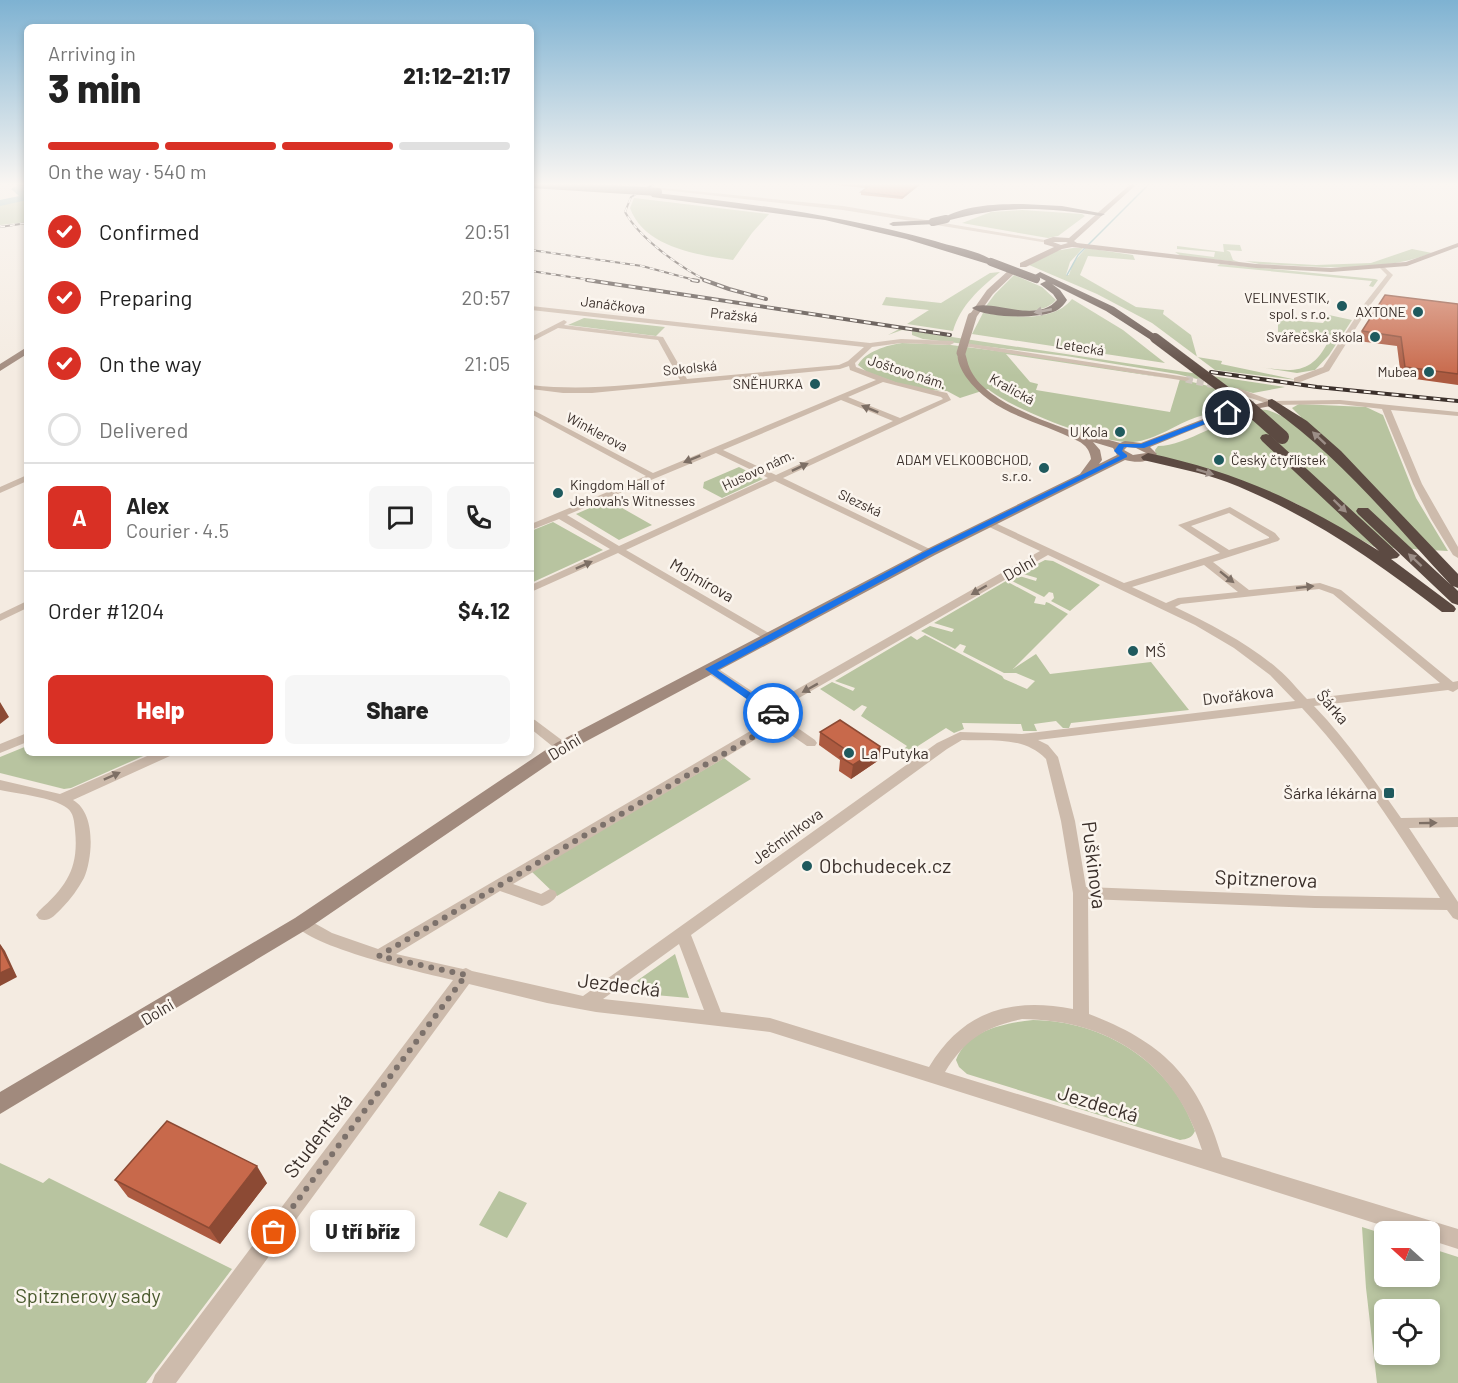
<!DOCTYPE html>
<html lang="en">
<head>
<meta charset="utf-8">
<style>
	:root { --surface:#fff; --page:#f6f6f6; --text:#222; --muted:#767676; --line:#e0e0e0; --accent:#d93025 }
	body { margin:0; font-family:Barlow,sans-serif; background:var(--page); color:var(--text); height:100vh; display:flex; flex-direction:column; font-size:22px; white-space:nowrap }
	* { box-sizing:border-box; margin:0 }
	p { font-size:20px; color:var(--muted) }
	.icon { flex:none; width:33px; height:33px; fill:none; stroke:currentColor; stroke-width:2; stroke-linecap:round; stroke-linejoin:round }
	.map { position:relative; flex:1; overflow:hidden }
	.panel { position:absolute; left:24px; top:24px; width:510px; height:732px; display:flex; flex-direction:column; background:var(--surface); border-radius:9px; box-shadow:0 3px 9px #0003 }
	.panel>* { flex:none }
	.needle { width:39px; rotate:291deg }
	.tools { position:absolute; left:1374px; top:1221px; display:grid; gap:12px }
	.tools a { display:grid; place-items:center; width:66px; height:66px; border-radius:9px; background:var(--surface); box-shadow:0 3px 9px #0003; font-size:30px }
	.pin { position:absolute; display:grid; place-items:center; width:51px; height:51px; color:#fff; margin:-26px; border:3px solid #fff; border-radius:50%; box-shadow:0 2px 6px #0007 }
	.courier { position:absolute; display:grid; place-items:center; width:60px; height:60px; margin:-30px; border:4px solid #1a73e8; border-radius:50%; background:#fff; color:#222; box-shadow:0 2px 8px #0007 }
	.bubble { position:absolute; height:42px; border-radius:9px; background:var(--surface); box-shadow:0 3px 9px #0003; font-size:20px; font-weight:800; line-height:42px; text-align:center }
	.summary em { font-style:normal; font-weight:800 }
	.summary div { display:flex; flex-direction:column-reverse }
	.summary { display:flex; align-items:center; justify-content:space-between; height:102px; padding:0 24px }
	h1 { font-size:39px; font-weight:800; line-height:45px }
	.bar { display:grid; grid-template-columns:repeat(4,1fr); gap:9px 6px; align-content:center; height:72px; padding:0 24px }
	.bar i { height:8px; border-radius:4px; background:var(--line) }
	.bar .on { background:var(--accent) }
	.bar p { grid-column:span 4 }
	.line { display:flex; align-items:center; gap:15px; padding:0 24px; border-top:2px solid var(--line) }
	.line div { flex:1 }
	.round { display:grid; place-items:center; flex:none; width:63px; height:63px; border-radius:9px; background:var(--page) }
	ol { padding:0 24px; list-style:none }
	li { display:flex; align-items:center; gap:18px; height:66px }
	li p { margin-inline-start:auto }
	li .icon { padding:6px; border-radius:50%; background:var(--accent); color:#fff; stroke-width:4 }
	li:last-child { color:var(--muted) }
	li i { width:33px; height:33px; border:3px solid var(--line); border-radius:50% }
	.cta { display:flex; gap:12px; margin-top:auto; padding:12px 24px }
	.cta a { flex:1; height:69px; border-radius:9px; background:var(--accent); color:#fff; font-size:24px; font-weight:800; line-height:69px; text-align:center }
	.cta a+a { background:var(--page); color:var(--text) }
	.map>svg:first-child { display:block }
</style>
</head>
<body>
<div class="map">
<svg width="1458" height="1383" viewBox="0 0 1458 1383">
	<rect width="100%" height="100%" fill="#f4ebe1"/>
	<path fill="#b8c4a0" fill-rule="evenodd" d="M27,198V222L0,225V204Z
		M634,198L769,214L752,233L733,260C697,255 644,247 630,208Z
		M1022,210L1082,214L1085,216L1058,236L1048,238L962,223L991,212Z
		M1223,244L1240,245L1242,251L1226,250L1230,252L1233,260L1239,262L1181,256L1175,252L1214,257L1215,252L1177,249V246L1224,252Z
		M1073,248H1083L1070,262L1066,275H1069L1073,263L1086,248L1133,255L1135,260L1088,256L1080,275L1136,307L1164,310L1163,314L1191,335L1197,357L1222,361L1221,364L1297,380L1215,370L1152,323L1097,294L1029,265L1055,251Z
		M1412,249L1432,253C1378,274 1316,266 1259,264L1245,261L1316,265L1371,263Z
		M1220,264L1375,279L1378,280L1373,287L1369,286L1372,281L1217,266Z
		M1000,272C980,288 960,306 953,331L907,324L929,310L882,305L886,297L941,303L990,273Z
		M1014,275L1042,287L1056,300C1040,318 1007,309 986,306L995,294Z
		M1072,299L1123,330L1165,363L972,334L983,313C1011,316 1052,324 1072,299Z
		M1329,315L1352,320L1329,355L1315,370L1297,373L1259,367C1293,372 1312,375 1329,340L1278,332V319L1323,323Z
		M584,318L665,327L656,336L568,325Z
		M899,329L1285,387L1253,393L1177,374L1066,356L923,339L912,335V331L902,330L888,335Z
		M902,343L951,345L1044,357L1166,378L1006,354L1030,382L1038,384L1036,390L1170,412L1180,379L1237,393L1244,397L1245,402C1231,412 1213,412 1197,417C1176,424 1156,440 1133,442C1104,445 1011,409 988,389L960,398L947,391L928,390L900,384L867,372L858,365C865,352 887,345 902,343Z
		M1299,404L1366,407L1383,415L1416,498L1448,551L1374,547L1297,504L1214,471L1156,456L1155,450L1158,446C1187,446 1225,417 1256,410C1270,408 1275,414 1287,418C1291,419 1297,418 1301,417L1292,408Z
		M739,467L763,479L722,498L703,488L704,482Z
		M608,500L652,525L619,540L576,514Z
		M553,522L603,550L531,583V531Z
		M1045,560L1053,561L1100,585L1070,611L1051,601L1054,598L1053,593L1049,592L1044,597L1010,580L1016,575L1036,581L1037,578L1020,573Z
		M1006,581L1036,597L1034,603L1045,605L1046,602L1049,603L1068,614L1013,669L1036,654L1050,674L1151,662L1189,710L1071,723L1069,728H1063L1056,721L1034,724L1037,731H1023L1021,724L962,723L964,729L954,733L946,728L918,746L912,754L904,749L907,746L861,716L867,707L862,705L854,711L820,689L832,682L853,691L855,688L835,681L911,636L917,640L925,635L1002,676L1004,679L1027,689L1035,681L1016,673H1004L963,652L966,646L960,644L955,649L921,631L930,626L952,632L954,629L934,623Z
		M27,746V753H150L71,788L64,789L0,773V757Z
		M724,758L751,779L557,896L531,871Z
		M675,954L689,998L621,992Z
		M1033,1020C1104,1021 1171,1062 1195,1131C1192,1138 1187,1139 1180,1140L967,1074L959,1067L956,1060C967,1030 1005,1023 1033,1020Z
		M0,1163L43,1183L49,1178L232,1269L146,1383H0Z
		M499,1191L527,1203L507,1238L479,1225Z
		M1362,1227L1384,1234V1276H1430V1248L1458,1257V1383H1377L1366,1288ZM1384,1310H1430V1354H1384Z"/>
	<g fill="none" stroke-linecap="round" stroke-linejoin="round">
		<path stroke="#7fb0b2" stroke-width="1.5" d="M1067,275L1078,255L1150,183"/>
		<path fill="#7fb0b2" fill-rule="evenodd" d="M22,183H27V188L23,189L27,192V200L0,206V200L19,196L11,189Z"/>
		<path stroke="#cfc6bd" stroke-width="7" stroke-dasharray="7 4" stroke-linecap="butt" d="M1186,379L1223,387"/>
		<path stroke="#cfc6bd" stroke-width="9" stroke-dasharray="9 4.5" stroke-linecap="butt" d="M1253,407L1255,406"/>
		<path stroke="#cfc6bd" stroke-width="11" stroke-dasharray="11 6" stroke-linecap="butt" d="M1228,413L1255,406"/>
		<path fill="#cdbbac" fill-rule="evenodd" d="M601,183H613L843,206L1051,241L1048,243L843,210Z
			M1382,265L1393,275L1371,304L1329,371L1300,382H1294V378L1323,367L1365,303L1387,275L1379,267Z
			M531,306L870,343L901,339L953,341L954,343L950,345L901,343L872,347L855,363L856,367L896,382L947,393L951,400L783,478L936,552L935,554H927L775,481L626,550L774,636L776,638L774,640H766L618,553L531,592V585L610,549L559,519L531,530V524L646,476L531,414V409L653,473L876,380L850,370L849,366L840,369L592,393H563L531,389V385C582,391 629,385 680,380L658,340L558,328L531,342V337L564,320L567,322L564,325L663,337L687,379L839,365L848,361L864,347L531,310ZM883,382L941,397L943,399L900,418L848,397ZM841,400L893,421L776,475L723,450ZM716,453L768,478L619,546L567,515Z
			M966,343L1186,377L1190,379L1186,381L969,347H966Z
			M1232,388H1238L1273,401L1340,400L1458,412V416L1391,410L1422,484L1458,547V558L1453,555L1431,519L1413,484L1382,409L1340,404L1272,405L1232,392Z
			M27,475V481L0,493V487Z
			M1230,507L1275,533L1280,539L1278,541L1213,562L1249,590L1320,583L1341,590L1453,682L1458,681V689L1453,692L1448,690L1314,706C1347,740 1374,780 1401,818L1458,817V827L1409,828L1458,902V920L1453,918L1447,910L1315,908L1088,899L1089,1014C1165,1043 1199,1079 1222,1157L1458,1229V1249L1430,1240V1232H1403L770,1032L596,1012L547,1003L469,984L176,1383H152L155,1375L453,980C424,973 307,947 294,923L297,919L302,917L307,919L332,933L378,949L771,719L767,712L706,672L704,669L706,666H714L771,704L1040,551L985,525V521H991L1124,583L1220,553L1178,525ZM1229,513L1269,537V538L1229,550L1191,526ZM1048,555L1195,625L1234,648L1270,675L1295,701L1022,734L960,732L937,743L583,996L472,971L466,968L463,969L396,954L500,891L542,906C548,904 554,901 557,895L555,891L550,889L541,894L513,884L778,726L807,746H815L817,743L815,740L782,717L778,710ZM1204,565L1238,592L1178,598L1166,603L1132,587ZM1319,589L1333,594L1440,683L1307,699C1298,690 1289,678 1278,669C1248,643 1210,624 1175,607L1181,604ZM1302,708C1355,764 1398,832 1440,898L1315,896L1086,887L1075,821L1058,757L1048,745L1038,740ZM962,740C991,741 1024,736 1046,759L1061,821L1073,893V1009C1010,997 963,1011 929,1067L770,1018L721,1012L691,935L947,749ZM679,944L704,1010L603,999ZM1022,1019C1111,1020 1176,1064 1202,1150L945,1072C965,1039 985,1027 1022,1019Z
			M27,601V608L0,621V614Z
			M531,719L535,720L567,744L568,747L567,750H557L531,729Z
			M27,733V742L0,753V744Z
			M154,753H171L170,756L73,800C96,813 93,857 84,878C78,889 71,899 62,908C55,915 49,923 39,919L36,915L39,911C67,886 79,868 75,830C74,822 74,813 67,808C52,797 19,794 0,790V780L60,794Z"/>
		<path fill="#a18a7d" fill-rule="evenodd" d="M1132,183H1138L1074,241L1077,243L1256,264L1331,268L1406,262L1458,243V247L1407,266L1331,272L1256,268L1072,247L1062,249L1026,267H1020V263L1054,247L1044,244V240L1053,237L1069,238ZM1053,242H1066L1068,243L1061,245Z
			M1009,270L1016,272L993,294L975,319H969L968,317L987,290Z
			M27,347V354L0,371V364Z
			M958,351H964C967,357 967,363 970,369C985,402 1045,421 1077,433L1081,432L1120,443L1125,441L1141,443L1224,411L1233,413L1150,447L1157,454C1148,463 1137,463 1125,460L935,555L568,751L309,928L0,1114V1092L295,918L556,743L927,549L1080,474L1091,459C1090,451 1086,445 1078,441C1040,421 993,415 966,377C961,369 956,360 958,351ZM1093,442L1113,448L1117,455L1099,464L1102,460L1100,450ZM1127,447L1136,448L1146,453L1133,455L1124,450Z
			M1272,400L1276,401V405L1255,409L1250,406Z"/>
		<path fill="#5c4a42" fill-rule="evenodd" d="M0,183H27V186Z
			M655,193C750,203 843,216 935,241C953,247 981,251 995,262L991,265L906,239L825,220L652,197L651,195Z
			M1023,204L1062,206L1105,214L1101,216C1041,207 1005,205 946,221L942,219C963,205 997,204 1023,204Z
			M933,220L937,222L936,224L893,226L889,224L893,222Z
			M1040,272L1114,307L1160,338L1151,340L1106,311L1052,284L1060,290L1067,300C1063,306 1059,310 1053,312C1036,319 986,318 972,308C988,297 1036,325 1057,300L1053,294L1040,284L1046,281L1035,275Z
			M1272,399L1307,421L1341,451L1458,574V588L1453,586L1458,591V605L1452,603L1358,514L1356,511L1358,508H1368L1451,585C1393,523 1338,454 1268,406V400Z
			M1266,434L1270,435L1397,552L1400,555L1397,558L1391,559L1454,606L1456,609L1454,612H1442C1376,561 1307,513 1227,482C1200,472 1172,467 1143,460L1141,457L1148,453C1237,472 1303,502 1379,551L1262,441L1260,438L1262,435Z"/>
		<g stroke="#3b302b" stroke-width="2">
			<path id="rail-far1" d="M656,183L631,197L625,212C640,239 680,267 707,281
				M0,227L27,223
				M531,250L642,266L698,281
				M531,271L597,281"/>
		</g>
		<g stroke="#3b302b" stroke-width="4">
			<path id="rail" d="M587,280L950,335
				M692,280L698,281
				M704,280L729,289L766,299
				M1211,372L1317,387L1458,401"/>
		</g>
		<use href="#rail-far1" stroke="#fbf5ee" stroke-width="1.5" stroke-dasharray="5" stroke-linecap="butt"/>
		<use href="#rail" stroke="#fbf5ee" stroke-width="2" stroke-dasharray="7" stroke-linecap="butt"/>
		<path stroke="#a18a7d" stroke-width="9" d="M961,353L972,317"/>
		<path stroke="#5c4a42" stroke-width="8" d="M531,184L658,192
			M933,222L946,219
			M991,262L1036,279"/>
		<path stroke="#5c4a42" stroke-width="10" d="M1155,338L1247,407"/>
		<path stroke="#5c4a42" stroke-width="14" d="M1246,405L1282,437"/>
	</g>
	<path fill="#ac5a40" d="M814,183H922L902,199L861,195V192L866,188Z
		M1458,304V385L1401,377L1397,346L1358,341L1362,331Z
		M820,732L881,747L879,760L851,779L839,771L840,760L819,745Z
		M115,1180L267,1183L220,1244L128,1197Z"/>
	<path fill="#8c4a34" d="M919,183H922L902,199L903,197Z
		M0,702L9,717L0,724Z
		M881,747L879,760L851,779L853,765Z
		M0,944L5,951L17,977L0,986Z
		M257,1166L267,1183L220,1244L209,1228Z"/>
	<path fill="#c8694b" stroke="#8c4a34" stroke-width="1.5" d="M836,183H919L903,197L861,192L869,186Z
		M1385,295L1458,304V374L1405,367L1401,337L1362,331Z
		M840,720L881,747L853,765L840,757L849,752L820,732Z
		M0,945L11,968L0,973Z
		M167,1121L257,1166L209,1228L115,1180Z"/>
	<defs><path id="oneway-solid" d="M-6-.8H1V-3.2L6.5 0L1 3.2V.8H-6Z" transform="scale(1.5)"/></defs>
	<g fill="#9c8e87">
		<use href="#oneway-solid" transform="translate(1043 311) rotate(169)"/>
		<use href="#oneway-solid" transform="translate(1319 438) rotate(-137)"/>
		<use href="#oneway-solid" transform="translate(1205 472) rotate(17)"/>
		<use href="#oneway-solid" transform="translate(1340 506) rotate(44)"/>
		<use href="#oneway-solid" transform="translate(1415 560) rotate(-137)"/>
	</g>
	<g fill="#7d6f65">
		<use href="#oneway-solid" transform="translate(870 409) rotate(-158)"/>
		<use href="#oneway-solid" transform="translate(692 459) rotate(158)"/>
		<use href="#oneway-solid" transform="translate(800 467) rotate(-25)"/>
		<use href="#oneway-solid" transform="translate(584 565) rotate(-24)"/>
		<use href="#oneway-solid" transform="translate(1227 577) rotate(39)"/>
		<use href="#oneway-solid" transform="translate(1305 587) rotate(-6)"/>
		<use href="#oneway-solid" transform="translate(979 590) rotate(150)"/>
		<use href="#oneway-solid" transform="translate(810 688) rotate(151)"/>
		<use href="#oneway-solid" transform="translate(112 776) rotate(-24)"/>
		<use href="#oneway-solid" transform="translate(1428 823) rotate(-1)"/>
	</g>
	<linearGradient id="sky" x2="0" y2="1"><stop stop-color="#7eb2d2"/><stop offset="0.49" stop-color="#faf6f2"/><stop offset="1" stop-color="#faf6f2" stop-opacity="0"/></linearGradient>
	<rect width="1458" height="376" fill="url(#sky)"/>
	<path fill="#1a73e8" d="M1228,411L1230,414L1144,448L1124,447L1122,451L1127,455V457L932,554L717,670L776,710V715H769L705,669L926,551L1120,456L1114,451L1119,444H1141Z"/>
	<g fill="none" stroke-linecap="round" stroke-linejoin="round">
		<path stroke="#7c716b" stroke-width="6" stroke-dasharray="0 10.8" d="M274,1232L466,975L379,956L756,735L778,720L773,713"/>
	</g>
	<g fill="#1f5a5e" stroke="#fbf5ee" stroke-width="2">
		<circle cx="1342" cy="306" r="6"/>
		<circle cx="1418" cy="312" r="6"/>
		<circle cx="1375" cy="337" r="6"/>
		<circle cx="1429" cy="372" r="6"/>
		<circle cx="815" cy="384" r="6"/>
		<circle cx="1120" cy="432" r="6"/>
		<circle cx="1219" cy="460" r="6"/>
		<circle cx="1044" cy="468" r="6"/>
		<circle cx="558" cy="493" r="6"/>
		<circle cx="1133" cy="651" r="6"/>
		<circle cx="849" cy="753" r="6"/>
		<rect x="1383" y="787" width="12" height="12" rx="3"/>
		<circle cx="807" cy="866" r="6"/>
	</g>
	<g text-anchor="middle" stroke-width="5" stroke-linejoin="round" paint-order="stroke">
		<g font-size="14" fill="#3b302b" stroke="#fbf5ee" text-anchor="end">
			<text x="1330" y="303">VELINVESTIK,<tspan x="1330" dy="16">spol. s r.o.</tspan></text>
			<text x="1406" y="317">AXTONE</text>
			<text x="1363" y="342">Svářečská škola</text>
			<text x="1417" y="377">Mubea</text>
			<text x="803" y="389">SNĚHURKA</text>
			<text x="1108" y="437">U Kola</text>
			<text x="1032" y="465">ADAM VELKOOBCHOD,<tspan x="1032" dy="16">s.r.o.</tspan></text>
			<text x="1231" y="465" text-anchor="start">Český čtyřlístek</text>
			<text x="570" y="490" text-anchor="start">Kingdom Hall of<tspan x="570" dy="16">Jehovah's Witnesses</tspan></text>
		</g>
		<g font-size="14" fill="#3b302b" stroke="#fbf5ee">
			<text transform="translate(613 305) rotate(7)" y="5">Janáčkova</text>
			<text transform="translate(734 315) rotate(6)" y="5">Pražská</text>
			<text transform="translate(1080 347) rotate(9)" y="5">Letecká</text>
			<text transform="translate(690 368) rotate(-6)" y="5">Sokolská</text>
			<text transform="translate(907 372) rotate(18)" y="5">Joštovo nám.</text>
			<text transform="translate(1012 389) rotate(29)" y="5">Kralická</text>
			<text transform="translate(597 432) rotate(28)" y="5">Winklerova</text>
			<text transform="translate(758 470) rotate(-25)" y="5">Husovo nám.</text>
			<text transform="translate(860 503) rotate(25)" y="5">Slezská</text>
		</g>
		<g font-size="16" fill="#3b302b" stroke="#fbf5ee">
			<text transform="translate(1019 568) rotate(-30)" y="6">Dolní</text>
			<text transform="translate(702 580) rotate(30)" y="6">Mojmírova</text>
			<text transform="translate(1238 695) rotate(-7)" y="6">Dvořákova</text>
			<text transform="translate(1333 707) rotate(49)" y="6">Šárka</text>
			<text transform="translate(564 747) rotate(-31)" y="6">Dolní</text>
			<text transform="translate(787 836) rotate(-36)" y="6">Ječmínkova</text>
			<text transform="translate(157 1012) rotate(-31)" y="6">Dolní</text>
		</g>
		<g font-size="16" fill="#3b302b" stroke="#fbf5ee" text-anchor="start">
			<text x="1145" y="657">MŠ</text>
			<text x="861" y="759">La Putyka</text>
			<text x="1377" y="799" text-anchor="end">Šárka lékárna</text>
		</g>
		<g font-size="20" fill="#3b302b" stroke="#fbf5ee">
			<text transform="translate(1094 865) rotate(83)" y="7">Puškinova</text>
			<text transform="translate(1266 879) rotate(2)" y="7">Spitznerova</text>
			<text transform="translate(619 985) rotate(7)" y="7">Jezdecká</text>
			<text transform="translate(1098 1104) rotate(17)" y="7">Jezdecká</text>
			<text transform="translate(318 1136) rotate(-53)" y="7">Studentská</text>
		</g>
		<g font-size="20" fill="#3b302b" stroke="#fbf5ee" text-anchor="start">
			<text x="819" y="873">Obchudecek.cz</text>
		</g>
		<g font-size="20" fill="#4a5a2e" stroke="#fbf5ee">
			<text x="88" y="1303">Spitznerovy sady</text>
		</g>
	</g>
</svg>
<div class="tools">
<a><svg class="needle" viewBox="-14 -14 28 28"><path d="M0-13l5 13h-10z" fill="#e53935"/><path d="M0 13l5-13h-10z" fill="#767676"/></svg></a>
<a><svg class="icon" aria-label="locate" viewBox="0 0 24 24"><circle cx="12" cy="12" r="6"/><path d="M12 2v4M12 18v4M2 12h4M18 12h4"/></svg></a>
</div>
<div class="pin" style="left:274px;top:1232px;background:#ea580c"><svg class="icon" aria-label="bag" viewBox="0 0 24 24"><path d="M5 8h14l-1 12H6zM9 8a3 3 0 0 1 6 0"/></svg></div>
<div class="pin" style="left:1228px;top:413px;background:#1f2937"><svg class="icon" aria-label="home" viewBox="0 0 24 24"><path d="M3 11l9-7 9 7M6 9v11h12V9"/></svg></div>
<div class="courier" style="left:773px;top:713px"><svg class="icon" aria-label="car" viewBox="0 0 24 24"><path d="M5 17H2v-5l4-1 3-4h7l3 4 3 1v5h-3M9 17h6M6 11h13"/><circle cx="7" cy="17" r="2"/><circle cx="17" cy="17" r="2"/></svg></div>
<div class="bubble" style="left:310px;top:1210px;width:105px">U tří bříz</div>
<section class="panel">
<div class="summary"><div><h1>3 min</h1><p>Arriving in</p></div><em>21:12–21:17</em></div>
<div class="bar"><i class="on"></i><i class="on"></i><i class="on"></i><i></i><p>On the way · 540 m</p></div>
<ol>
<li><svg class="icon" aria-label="check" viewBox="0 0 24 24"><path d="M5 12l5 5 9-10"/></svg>Confirmed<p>20:51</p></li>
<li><svg class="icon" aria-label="check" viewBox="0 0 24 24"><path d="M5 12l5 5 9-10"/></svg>Preparing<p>20:57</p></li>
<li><svg class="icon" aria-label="check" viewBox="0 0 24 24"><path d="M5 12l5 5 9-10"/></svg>On the way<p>21:05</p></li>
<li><i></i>Delivered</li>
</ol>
<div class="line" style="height:108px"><b class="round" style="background:var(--accent);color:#fff">A</b><div><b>Alex</b><p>Courier · 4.5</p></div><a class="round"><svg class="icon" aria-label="chat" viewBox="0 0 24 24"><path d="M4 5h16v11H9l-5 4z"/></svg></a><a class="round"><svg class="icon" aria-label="phone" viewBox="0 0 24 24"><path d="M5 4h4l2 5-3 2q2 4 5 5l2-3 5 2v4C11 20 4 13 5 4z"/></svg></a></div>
<div class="line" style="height:78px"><div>Order #1204</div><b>$4.12</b></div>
<div class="cta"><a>Help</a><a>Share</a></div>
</section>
</div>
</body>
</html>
